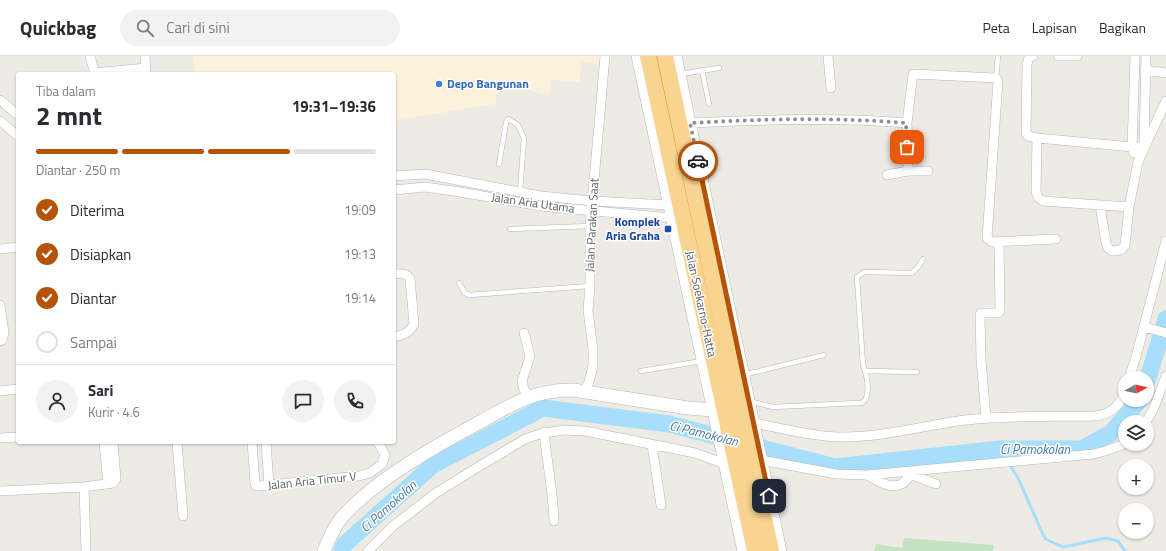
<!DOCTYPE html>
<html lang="id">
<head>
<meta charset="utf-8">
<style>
	:root { --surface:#fff; --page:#f2f2f3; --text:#2b2b33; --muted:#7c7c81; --line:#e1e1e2; --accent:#b45309 }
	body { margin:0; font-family:"Titillium Web",sans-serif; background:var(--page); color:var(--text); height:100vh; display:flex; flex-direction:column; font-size:15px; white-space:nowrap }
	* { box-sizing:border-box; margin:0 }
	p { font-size:13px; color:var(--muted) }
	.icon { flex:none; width:22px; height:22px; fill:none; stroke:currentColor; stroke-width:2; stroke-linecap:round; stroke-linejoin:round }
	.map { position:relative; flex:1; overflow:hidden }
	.sheet { position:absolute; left:16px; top:16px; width:380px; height:372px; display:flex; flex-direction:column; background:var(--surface); border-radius:4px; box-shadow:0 1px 3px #0004 }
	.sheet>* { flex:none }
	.needle { width:26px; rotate:82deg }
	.tools { position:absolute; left:1118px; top:315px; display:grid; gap:8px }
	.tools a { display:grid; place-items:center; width:36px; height:36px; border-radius:50%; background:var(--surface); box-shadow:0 1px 3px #0004; font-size:20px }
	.pin { position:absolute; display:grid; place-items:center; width:34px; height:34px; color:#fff; margin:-17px; border-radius:8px; box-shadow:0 2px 6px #0006 }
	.courier { position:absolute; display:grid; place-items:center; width:40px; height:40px; margin:-20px; border:3px solid #b45309; border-radius:50%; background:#fff; color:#222; box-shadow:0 1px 5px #0007 }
	.head em { font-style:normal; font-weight:700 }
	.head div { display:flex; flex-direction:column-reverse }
	.head { display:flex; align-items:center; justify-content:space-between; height:68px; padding:0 20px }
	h1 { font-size:26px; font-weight:700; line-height:30px }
	.bar { display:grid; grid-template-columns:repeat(4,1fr); gap:6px 4px; align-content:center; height:48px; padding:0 20px }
	.bar i { height:5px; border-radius:3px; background:var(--line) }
	.bar .active { background:var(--accent) }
	.bar p { grid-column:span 4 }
	.line { display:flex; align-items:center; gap:10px; padding:0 20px; border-top:1px solid var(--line) }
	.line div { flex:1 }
	.round { display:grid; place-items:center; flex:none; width:42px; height:42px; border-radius:21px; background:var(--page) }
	ol { padding:0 20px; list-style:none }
	li { display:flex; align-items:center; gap:12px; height:44px }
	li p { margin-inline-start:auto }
	li .icon { padding:4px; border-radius:50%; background:var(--accent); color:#fff; stroke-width:4 }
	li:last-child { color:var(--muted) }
	li i { width:22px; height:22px; border:2px solid var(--line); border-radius:50% }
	header { display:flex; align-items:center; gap:24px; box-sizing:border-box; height:56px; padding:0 20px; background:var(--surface); border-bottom:1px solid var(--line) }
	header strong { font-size:19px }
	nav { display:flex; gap:22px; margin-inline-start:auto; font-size:14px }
	.search { width:280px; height:36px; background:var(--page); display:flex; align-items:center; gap:10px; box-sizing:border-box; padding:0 14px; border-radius:22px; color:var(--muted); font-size:15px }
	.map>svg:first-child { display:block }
</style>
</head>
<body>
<header>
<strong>Quickbag</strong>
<div class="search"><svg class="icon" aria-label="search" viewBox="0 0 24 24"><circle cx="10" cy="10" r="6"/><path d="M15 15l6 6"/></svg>Cari di sini</div>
<nav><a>Peta</a><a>Lapisan</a><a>Bagikan</a></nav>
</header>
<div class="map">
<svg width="1166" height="495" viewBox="0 0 1166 495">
	<rect width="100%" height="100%" fill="#eeebe4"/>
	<path fill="#fcf1da" d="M193,0H600V9L581,5L580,26L551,24L549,40L499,25L495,48L394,65V18H196Z"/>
	<path fill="#c4e4c1" d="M904,482L994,489L993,495H874L876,488L902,492Z"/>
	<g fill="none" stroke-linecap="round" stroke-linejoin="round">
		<path stroke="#a6defb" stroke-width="3" d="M1000,393L1018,422L1045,483L1063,491L1106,482L1118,485L1125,495"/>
		<path stroke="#a6defb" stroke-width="17" d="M1147,325L1166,263
			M342,495L345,488L433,409L543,352L669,368L835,411L1000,393H1082L1111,377L1140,344"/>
		<g stroke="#b4b7ba" stroke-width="5.5">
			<path id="lane" d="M702,14L709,48
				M681,18L719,12
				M996,22L998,0
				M499,108L506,67L507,64L509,63L518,69L524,82L520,135
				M510,173L590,170
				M459,227L465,237L469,239L590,230
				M641,315L702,305
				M865,315L917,316
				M743,319L824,299
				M749,345L773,351L858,347H862L866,343C870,332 867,320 863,309L857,221L864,216L912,217L918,211L923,203"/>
		</g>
		<g stroke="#b4b7ba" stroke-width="10">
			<path id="street" d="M90,0L95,18
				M145,0L146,17
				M828,0L831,32
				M1033,0L1029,2L1027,8L1026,77L1028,80L1037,82L1132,91H1144
				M1058,0H1077
				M1145,14L1166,17
				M94,17L146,12
				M0,44L18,59
				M0,65L18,80
				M690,67C763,64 833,61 907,67
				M1037,82L1036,136L1038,141L1043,145L1129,151
				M1144,88L1146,0
				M1134,97L1132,91L1135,0
				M908,115H928
				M887,119L908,115L907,67L913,18L996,22L998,25L987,182L992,186L1056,183
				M394,120L425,118L541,140L592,145L669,149
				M394,134L425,131L460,136L540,150L672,162
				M1100,149L1106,187L1108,192L1112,195L1121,194L1125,189L1129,151L1138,106L1166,45
				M0,193L18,191
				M394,218C401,218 406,216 410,223L414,268C410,277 403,279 394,281
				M0,249L4,277L2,284L0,285
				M1144,271L1166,277
				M524,277L530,300L522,325L524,334L530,341
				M1129,322L1136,301L1166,185
				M0,335L18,333
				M584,335L589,326L593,310V294L588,254L590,230V170L605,0
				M986,362L981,304L980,259L981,257H998L1000,255L999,186
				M1146,366L1153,354L1166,320
				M754,367C781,372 810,380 838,381C878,382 918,371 958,365C1002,359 1051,361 1095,360C1111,358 1120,350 1125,335
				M544,376C547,406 553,435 554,465
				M0,382L18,381
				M104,386L108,428
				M177,386L183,460
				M252,386L255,427L256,430H259L359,420L370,417L382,408L385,399L378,386
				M266,386L269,429
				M652,389L661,449
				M761,404L836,418L867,419L1094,398L1105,395L1125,388
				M867,419C877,424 890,434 902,428C906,425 908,421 912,419L936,428
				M84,431L86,495
				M0,435L84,431L113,427L116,423L113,386
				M368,495L393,470L436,437L478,411L525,383L543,377L565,374L585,375L695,397L725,408"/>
		</g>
		<g stroke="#b5b9bd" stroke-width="14">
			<path id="secondary" d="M638,0L744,495
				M675,0L780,495
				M324,495C329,483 334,470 343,460C378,422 434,391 480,366C499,356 519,343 540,338C551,335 562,334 573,334L688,352L713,354"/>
		</g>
		<g stroke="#e88e09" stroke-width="17">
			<path id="highway" d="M648,0L755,495
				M665,0L771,495"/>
		</g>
		<use href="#lane" stroke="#fff" stroke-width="4.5"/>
		<use href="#street" stroke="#fff" stroke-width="9"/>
		<use href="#secondary" stroke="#fff" stroke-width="13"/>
		<use href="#highway" stroke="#f8d490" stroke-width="16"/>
	</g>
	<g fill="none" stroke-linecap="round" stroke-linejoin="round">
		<path stroke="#8f9191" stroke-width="4" stroke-dasharray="0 7.2" d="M698,105L690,67C763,63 834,61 906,67L907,91"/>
		<path stroke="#b45309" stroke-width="5" d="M698,105L769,440"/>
	</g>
	<circle fill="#3f7fe0" stroke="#fff" stroke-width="1.5" cx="439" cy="28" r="4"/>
	<rect fill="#1a4fb4" stroke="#fff" stroke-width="1.5" x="664" y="169" width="8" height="8" rx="2"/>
	<g text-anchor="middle" stroke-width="3" stroke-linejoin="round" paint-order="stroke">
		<g font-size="12" font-weight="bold" fill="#366cbe" stroke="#fff" text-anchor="start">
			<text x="447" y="32">Depo Bangunan</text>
		</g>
		<g font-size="12" fill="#5c6064" stroke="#fff">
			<text transform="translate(533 147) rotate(8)" y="4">Jalan Aria Utama</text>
			<text transform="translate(592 169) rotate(-87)" y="4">Jalan Parakan Saat</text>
			<text transform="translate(701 248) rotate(78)" y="4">Jalan Soekarno-Hatta</text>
			<text transform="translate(312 425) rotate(-6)" y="4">Jalan Aria Timur V</text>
		</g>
		<g font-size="12" font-weight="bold" fill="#164399" stroke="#fff" text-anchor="end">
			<text x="660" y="170">Komplek<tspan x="660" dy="14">Aria Graha</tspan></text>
		</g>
		<g font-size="13" font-style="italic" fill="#417aa4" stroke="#fff">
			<text transform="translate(704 377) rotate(14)" y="5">Ci Pamokolan</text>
			<text x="1035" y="398">Ci Pamokolan</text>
			<text transform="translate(388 450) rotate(-42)" y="5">Ci Pamokolan</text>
		</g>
	</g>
</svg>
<div class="tools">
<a><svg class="needle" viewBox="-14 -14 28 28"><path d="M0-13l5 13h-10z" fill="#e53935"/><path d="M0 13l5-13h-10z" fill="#7c7c81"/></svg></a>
<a><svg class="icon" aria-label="layers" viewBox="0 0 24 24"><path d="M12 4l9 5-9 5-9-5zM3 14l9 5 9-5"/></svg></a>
<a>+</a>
<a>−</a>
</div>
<div class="pin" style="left:907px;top:91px;background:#ea580c"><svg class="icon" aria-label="bag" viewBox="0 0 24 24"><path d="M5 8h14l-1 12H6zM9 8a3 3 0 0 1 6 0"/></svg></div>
<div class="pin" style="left:769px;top:440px;background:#1f2937"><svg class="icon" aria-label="home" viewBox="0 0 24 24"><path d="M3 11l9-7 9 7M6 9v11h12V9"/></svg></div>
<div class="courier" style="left:698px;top:105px"><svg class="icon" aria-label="car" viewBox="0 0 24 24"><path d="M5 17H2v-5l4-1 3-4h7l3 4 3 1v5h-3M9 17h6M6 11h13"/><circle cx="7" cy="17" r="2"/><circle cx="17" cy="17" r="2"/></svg></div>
<section class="sheet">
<div class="head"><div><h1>2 mnt</h1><p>Tiba dalam</p></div><em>19:31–19:36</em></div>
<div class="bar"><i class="active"></i><i class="active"></i><i class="active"></i><i></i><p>Diantar · 250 m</p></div>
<ol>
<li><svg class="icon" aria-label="check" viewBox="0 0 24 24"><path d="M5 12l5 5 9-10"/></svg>Diterima<p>19:09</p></li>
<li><svg class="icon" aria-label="check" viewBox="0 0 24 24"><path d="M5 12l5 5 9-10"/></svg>Disiapkan<p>19:13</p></li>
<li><svg class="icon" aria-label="check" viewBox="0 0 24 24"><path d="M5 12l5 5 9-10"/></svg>Diantar<p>19:14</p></li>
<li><i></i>Sampai</li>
</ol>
<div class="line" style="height:72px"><a class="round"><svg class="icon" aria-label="person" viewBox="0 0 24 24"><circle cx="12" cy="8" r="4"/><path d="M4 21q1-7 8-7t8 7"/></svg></a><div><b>Sari</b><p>Kurir · 4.6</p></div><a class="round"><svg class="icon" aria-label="chat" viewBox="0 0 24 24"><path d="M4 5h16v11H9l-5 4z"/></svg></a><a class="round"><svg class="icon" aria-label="phone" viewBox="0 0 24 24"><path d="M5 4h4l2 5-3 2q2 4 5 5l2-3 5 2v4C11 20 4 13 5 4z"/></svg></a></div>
</section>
</div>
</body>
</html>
